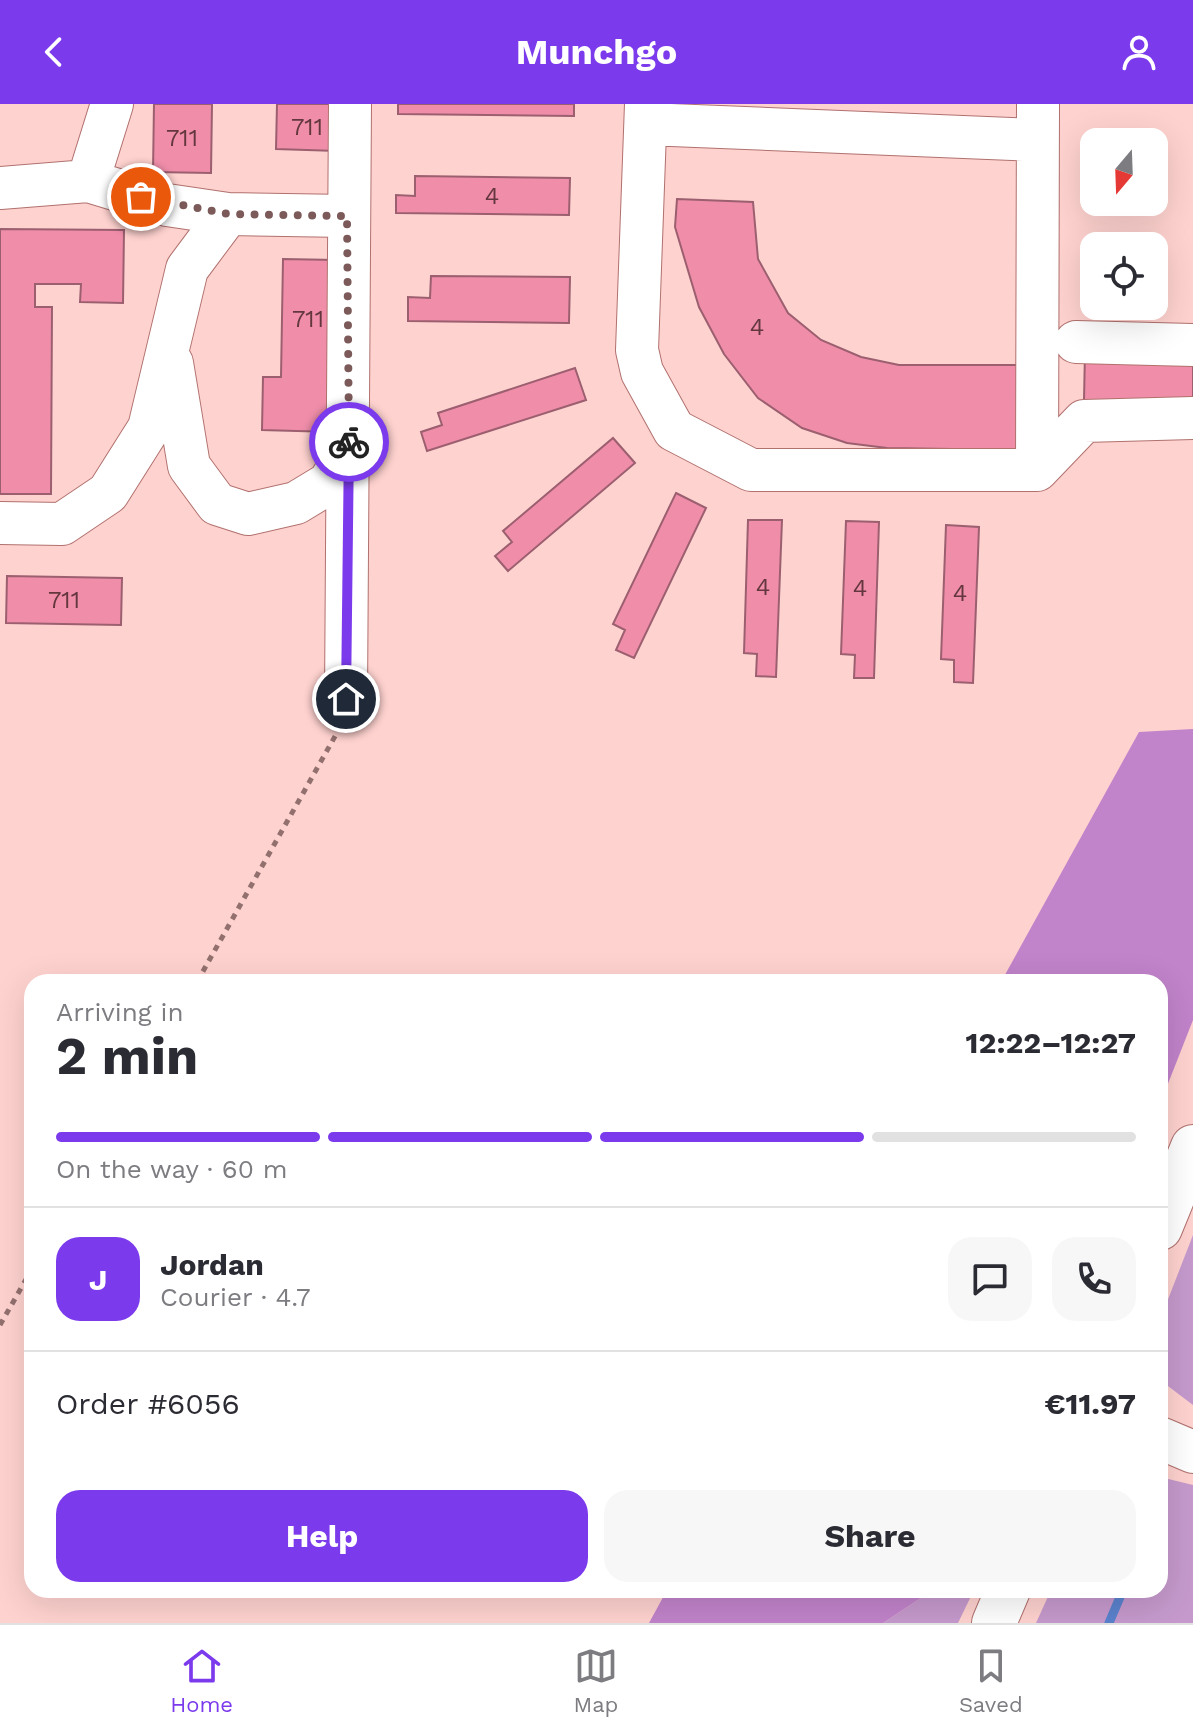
<!DOCTYPE html>
<html lang="en">
<head>
<meta charset="utf-8">
<style>
	:root { --surface:#fff; --page:#f7f7f7; --text:#2b2b33; --muted:#7c7c81; --line:#e1e1e2; --accent:#7c3aed }
	body { margin:0; font-family:"Work Sans",sans-serif; background:var(--page); color:var(--text); height:100vh; display:flex; flex-direction:column; font-size:30px; white-space:nowrap }
	* { box-sizing:border-box; margin:0 }
	p { font-size:26px; color:var(--muted) }
	.icon { flex:none; width:44px; height:44px; fill:none; stroke:currentColor; stroke-width:2; stroke-linecap:round; stroke-linejoin:round }
	.map { position:relative; flex:1; overflow:hidden }
	.panel { position:absolute; left:24px; top:870px; width:1144px; height:624px; display:flex; flex-direction:column; background:var(--surface); border-radius:24px; box-shadow:0 8px 32px #0002 }
	.panel>* { flex:none }
	.needle { width:52px; rotate:199deg }
	.buttons { position:absolute; left:1080px; top:24px; display:grid; gap:16px }
	.buttons a { display:grid; place-items:center; width:88px; height:88px; border-radius:16px; background:var(--surface); box-shadow:0 8px 32px #0002; font-size:40px }
	.pin { position:absolute; display:grid; place-items:center; width:68px; height:68px; color:#fff; margin:-34px; border:4px solid #fff; border-radius:50%; box-shadow:0 2px 8px #0007 }
	.courier { position:absolute; display:grid; place-items:center; width:80px; height:80px; margin:-40px; border:6px solid #7c3aed; border-radius:50%; background:#fff; color:#222; box-shadow:0 2px 10px #0007 }
	.summary em { font-style:normal; font-weight:700 }
	.summary div { display:flex; flex-direction:column-reverse }
	.summary { display:flex; align-items:center; justify-content:space-between; height:136px; padding:0 32px }
	h1 { font-size:52px; font-weight:700; line-height:60px }
	.bar { display:grid; grid-template-columns:repeat(4,1fr); gap:12px 8px; align-content:center; height:96px; padding:0 32px }
	.bar i { height:10px; border-radius:6px; background:var(--line) }
	.bar .selected { background:var(--accent) }
	.bar p { grid-column:span 4 }
	.line { display:flex; align-items:center; gap:20px; padding:0 32px; border-top:2px solid var(--line) }
	.line div { flex:1 }
	.round { display:grid; place-items:center; flex:none; width:84px; height:84px; border-radius:24px; background:var(--page) }
	.button { display:flex; gap:16px; margin-top:auto; padding:16px 32px }
	.button a { flex:1; height:92px; border-radius:24px; background:var(--accent); color:#fff; font-size:32px; font-weight:700; line-height:92px; text-align:center }
	.button a+a { background:var(--page); color:var(--text) }
	header { display:flex; justify-content:space-between; align-items:center; height:104px; padding:0 32px; background:var(--accent); color:#fff; font-size:36px; font-weight:700 }
	.menu { display:flex; justify-content:space-around; align-items:center; height:112px; border-top:2px solid var(--line); background:var(--surface); font-size:22px; color:var(--muted) }
	.menu a { display:grid; justify-items:center; gap:4px }
	.menu .selected { color:var(--accent) }
	.map>svg:first-child { display:block }
</style>
</head>
<body>
<header><svg class="icon" aria-label="back" viewBox="0 0 24 24"><path d="M15 5l-7 7 7 7"/></svg>Munchgo<svg class="icon" aria-label="person" viewBox="0 0 24 24"><circle cx="12" cy="8" r="4"/><path d="M4 21q1-7 8-7t8 7"/></svg></header>
<div class="map">
<svg width="1193" height="1519" viewBox="0 0 1193 1519">
	<rect width="100%" height="100%" fill="#fed2cf"/>
	<path fill="#c599cc" d="M1193,1131V1301L1160,1276V1216Z
		M1160,1373L1193,1381V1519H1036L1051,1486H1160Z
		M933,1486H974L958,1519H883Z"/>
	<path fill="#c183ca" d="M1193,625V916L1160,1000V878H1001L1139,628Z
		M667,1486H933L883,1519H649Z"/>
	<g fill="none" stroke-linecap="round" stroke-linejoin="round">
		<path stroke="#5a82cd" stroke-width="9" d="M1109,1519L1123,1486"/>
	</g>
	<path fill="#f08eaa" stroke="#9c5f70" stroke-width="2" d="M154,0H212L211,69L153,68Z
		M277,0H338L337,47L276,45Z
		M398,0H574V12L398,10Z
		M415,72L570,74L569,111L396,109V91L415,92Z
		M677,95L753,98L758,155L788,209L821,236L861,253L899,261H1026L1022,346L887,344L847,339L802,324L758,294L724,250L699,203L675,123Z
		M0,125L124,126L123,199L80,198L81,180H35V203H52L51,390H0Z
		M283,155L336,156L332,328L262,326L263,273H281Z
		M431,172L570,173L569,219L408,217V193L430,194Z
		M1085,248L1193,249V298L1084,296Z
		M575,264L586,296L427,347L421,328L442,321L438,309Z
		M613,334L635,359L508,467L495,452L512,438L503,427Z
		M676,389L706,404L634,554L616,546L625,526L613,520Z
		M748,416H782L776,573L756,572L757,550L744,549Z
		M846,417L879,418L874,574H854L855,551L841,550Z
		M946,421L979,423L973,579L954,578V556L941,555Z
		M7,472L122,474L121,521L6,519Z"/>
	<g fill="none" stroke-linecap="round" stroke-linejoin="round">
		<g stroke="#b1716e" stroke-width="44">
			<path id="minor" d="M646,0L637,246L642,268L674,326L751,366H1037
				M1038,0L1037,366L1084,317L1193,314
				M646,20L1037,36
				M88,77L112,0
				M0,84L88,77L167,101L228,110L347,112
				M1076,238L1193,241
				M172,259L189,362L217,400L248,410L296,399L329,379L349,345
				M0,419L62,420L108,389L149,324L187,165L228,110
				M346,595L350,0
				M1160,1334L1193,1348"/>
		</g>
		<g stroke="#b1716e" stroke-width="46">
			<path id="major" d="M1160,1124L1193,1043
				M994,1519L1008,1486"/>
		</g>
		<path stroke="#92706e" stroke-width="5" stroke-dasharray="6 6" stroke-linecap="butt" d="M197,878L338,627
			M0,1221L32,1165"/>
		<use href="#minor" stroke="#fff" stroke-width="42"/>
		<use href="#major" stroke="#fff" stroke-width="44"/>
	</g>
	<g fill="none" stroke-linecap="round" stroke-linejoin="round">
		<path stroke="#7b5a59" stroke-width="8" stroke-dasharray="0 14.4" d="M141,93L228,110L347,112L349,338"/>
		<path stroke="#7c3aed" stroke-width="10" d="M346,595L349,338"/>
	</g>
	<g text-anchor="middle" stroke-width="8" stroke-linejoin="round" paint-order="stroke">
		<g font-size="24" fill="#63373d">
			<text x="307" y="31">711</text>
			<text x="182" y="42">711</text>
			<text x="492" y="100">4</text>
			<text x="308" y="223">711</text>
			<text x="757" y="231">4</text>
			<text x="763" y="491">4</text>
			<text x="860" y="492">4</text>
			<text x="960" y="497">4</text>
			<text x="64" y="504">711</text>
		</g>
	</g>
</svg>
<div class="buttons">
<a><svg class="needle" viewBox="-14 -14 28 28"><path d="M0-13l5 13h-10z" fill="#e53935"/><path d="M0 13l5-13h-10z" fill="#7c7c81"/></svg></a>
<a><svg class="icon" aria-label="locate" viewBox="0 0 24 24"><circle cx="12" cy="12" r="6"/><path d="M12 2v4M12 18v4M2 12h4M18 12h4"/></svg></a>
</div>
<div class="pin" style="left:141px;top:93px;background:#ea580c"><svg class="icon" aria-label="bag" viewBox="0 0 24 24"><path d="M5 8h14l-1 12H6zM9 8a3 3 0 0 1 6 0"/></svg></div>
<div class="pin" style="left:346px;top:595px;background:#1f2937"><svg class="icon" aria-label="home" viewBox="0 0 24 24"><path d="M3 11l9-7 9 7M6 9v11h12V9"/></svg></div>
<div class="courier" style="left:349px;top:338px"><svg class="icon" aria-label="bike" viewBox="0 0 24 24"><circle cx="6" cy="16" r="4"/><circle cx="18" cy="16" r="4"/><path d="M6 16l4-8h5l3 8M10 8l3 8H6M13 5h3"/></svg></div>
<section class="panel">
<div class="summary"><div><h1>2 min</h1><p>Arriving in</p></div><em>12:22–12:27</em></div>
<div class="bar"><i class="selected"></i><i class="selected"></i><i class="selected"></i><i></i><p>On the way · 60 m</p></div>
<div class="line" style="height:144px"><b class="round" style="background:var(--accent);color:#fff">J</b><div><b>Jordan</b><p>Courier · 4.7</p></div><a class="round"><svg class="icon" aria-label="chat" viewBox="0 0 24 24"><path d="M4 5h16v11H9l-5 4z"/></svg></a><a class="round"><svg class="icon" aria-label="phone" viewBox="0 0 24 24"><path d="M5 4h4l2 5-3 2q2 4 5 5l2-3 5 2v4C11 20 4 13 5 4z"/></svg></a></div>
<div class="line" style="height:104px"><div>Order #6056</div><b>€11.97</b></div>
<div class="button"><a>Help</a><a>Share</a></div>
</section>
</div>
<nav class="menu">
<a class="selected"><svg class="icon" aria-label="home" viewBox="0 0 24 24"><path d="M3 11l9-7 9 7M6 9v11h12V9"/></svg>Home</a>
<a><svg class="icon" aria-label="map" viewBox="0 0 24 24"><path d="M3 6l6-2 6 2 6-2v14l-6 2-6-2-6 2zM9 4v14M15 6v14"/></svg>Map</a>
<a><svg class="icon" aria-label="saved" viewBox="0 0 24 24"><path d="M7 4h10v16l-5-4-5 4z"/></svg>Saved</a>
</nav>
</body>
</html>
